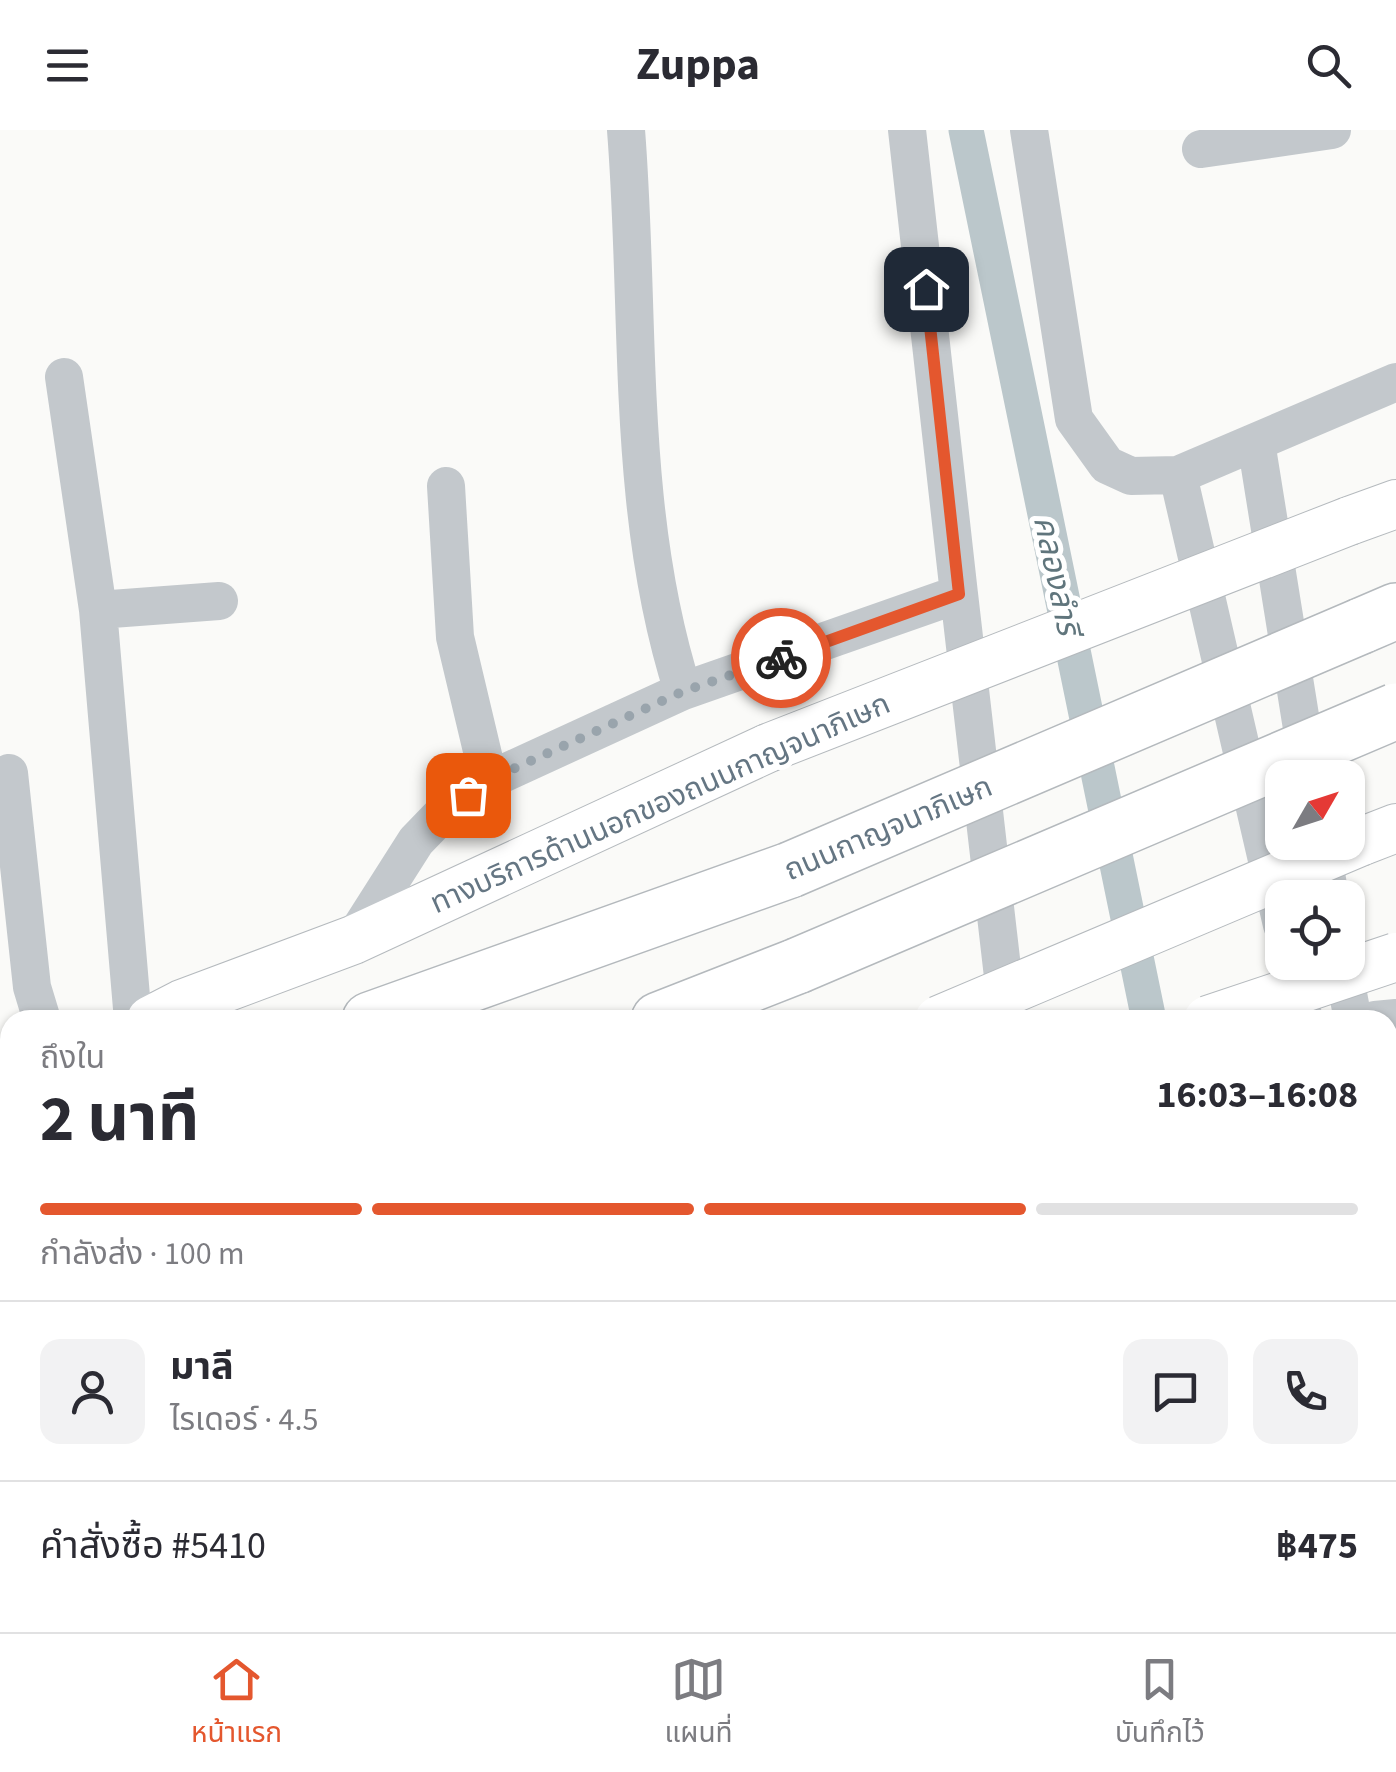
<!DOCTYPE html>
<html lang="th">
<head>
<meta charset="utf-8">
<style>
	:root { --surface:#fff; --page:#f2f2f3; --text:#2b2b33; --muted:#7c7c81; --line:#e1e1e2; --accent:#e4572e }
	body { margin:0; font-family:"Source Sans 3","Noto Sans Thai",sans-serif; background:var(--page); color:var(--text); height:100vh; display:flex; flex-direction:column; font-size:38px; white-space:nowrap }
	* { box-sizing:border-box; margin:0 }
	p { font-size:32px; color:var(--muted) }
	.icon { flex:none; width:55px; height:55px; fill:none; stroke:currentColor; stroke-width:2; stroke-linecap:round; stroke-linejoin:round }
	.map { position:relative; flex:1; overflow:hidden }
	.panel { position:absolute; left:0px; top:880px; width:1398px; height:622px; display:flex; flex-direction:column; background:var(--surface); border-radius:30px 30px 0 0; box-shadow:0 2px 8px #0004 }
	.panel>* { flex:none }
	.needle { width:65px; rotate:51deg }
	.fabs { position:absolute; left:1265px; top:630px; display:grid; gap:20px }
	.fabs a { display:grid; place-items:center; width:100px; height:100px; border-radius:20px; background:var(--surface); box-shadow:0 2px 8px #0004; font-size:50px }
	.pin { position:absolute; display:grid; place-items:center; width:85px; height:85px; color:#fff; margin:-42px; border-radius:20px; box-shadow:0 5px 15px #0006 }
	.courier { position:absolute; display:grid; place-items:center; width:100px; height:100px; margin:-50px; border:8px solid #e4572e; border-radius:50%; background:#fff; color:#222; box-shadow:0 2px 12px #0007 }
	.head em { font-style:normal; font-weight:700 }
	.head div { display:flex; flex-direction:column-reverse }
	.head { display:flex; align-items:center; justify-content:space-between; height:170px; padding:0 40px }
	h1 { font-size:65px; font-weight:700; line-height:75px }
	.bar { display:grid; grid-template-columns:repeat(4,1fr); gap:15px 10px; align-content:center; height:120px; padding:0 40px }
	.bar i { height:12px; border-radius:8px; background:var(--line) }
	.bar .active { background:var(--accent) }
	.bar p { grid-column:span 4 }
	.line { display:flex; align-items:center; gap:25px; padding:0 40px; border-top:2px solid var(--line) }
	.line div { flex:1 }
	.round { display:grid; place-items:center; flex:none; width:105px; height:105px; border-radius:20px; background:var(--page) }
	header { display:flex; justify-content:space-between; align-items:center; height:130px; padding:0 40px; background:var(--surface); font-size:45px; font-weight:700 }
	.menu { display:flex; justify-content:space-around; align-items:center; height:140px; border-top:2px solid var(--line); background:var(--surface); font-size:28px; color:var(--muted) }
	.menu a { display:grid; justify-items:center; gap:5px }
	.menu .active { color:var(--accent) }
	.map>svg:first-child { display:block }
</style>
</head>
<body>
<header><svg class="icon" aria-label="menu" viewBox="0 0 24 24"><path d="M4 6h16M4 12h16M4 18h16"/></svg>Zuppa<svg class="icon" aria-label="search" viewBox="0 0 24 24"><circle cx="10" cy="10" r="6"/><path d="M15 15l6 6"/></svg></header>
<div class="map">
<svg width="1396" height="1502" viewBox="0 0 1396 1502">
	<rect width="100%" height="100%" fill="#fafaf8"/>
	<g fill="none" stroke-linecap="round" stroke-linejoin="round">
		<path stroke="#bbc7cb" stroke-width="35" d="M966,0L1149,890
			M1300,1492L1302,1502"/>
		<g stroke="#b5babe" stroke-width="50">
			<path id="major" d="M1349,391L1396,374
				M1360,712L1396,698
				M151,890L182,874L353,810L768,618
				M0,965L10,960
				M0,1213L10,1210
				M0,1298L10,1294"/>
		</g>
		<g stroke="#b4b9bd" stroke-width="58">
			<path id="highway" d="M1361,496L1396,481
				M370,890L790,740
				M659,890L797,836
				M0,1005L10,1002
				M0,1176L10,1171"/>
		</g>
		<path stroke="#c3c8cc" stroke-width="38" d="M626,0C641,188 625,380 683,561
			M907,0L959,464
			M1029,0L1074,289L1107,335L1131,346L1178,345L1396,252
			M1201,19L1332,0
			M64,247L98,480L133,890
			M1256,312L1310,648
			M1178,345L1282,795
			M446,356L455,507L489,650
			M98,480L219,471
			M9,643L32,857L42,890
			M1321,712L1330,768
			M353,810L416,711L446,680L489,650L683,561L959,464L1008,890
			M1291,832L1304,890
			M1342,832L1353,890
			M1375,890L1396,888
			M1388,1225L1396,1222
			M0,1350L10,1419
			M21,1492L22,1502
			M294,1492V1502
			M466,1492L467,1502
			M625,1492L626,1502
			M961,1492L962,1502
			M1147,1492L1149,1502
			M1354,1492L1357,1502
			M139,1499L174,1492"/>
		<use href="#major" stroke="#fff" stroke-width="48"/>
		<use href="#highway" stroke="#fff" stroke-width="55"/>
		<g stroke="#b5babe" stroke-width="50" stroke-linecap="butt">
			<path id="major-bridge" d="M768,618L1349,391
				M939,890L1360,712
				M1208,890L1396,827"/>
		</g>
		<g stroke="#b4b9bd" stroke-width="58" stroke-linecap="butt">
			<path id="highway-bridge" d="M790,740L1361,496
				M797,836L1396,581"/>
		</g>
		<use href="#major-bridge" stroke="#fff" stroke-width="48"/>
		<use href="#highway-bridge" stroke="#fff" stroke-width="55"/>
	</g>
	<g fill="none" stroke-linecap="round" stroke-linejoin="round">
		<path stroke="#99a4ac" stroke-width="10" stroke-dasharray="0 18" d="M468,665L489,650L684,561L781,528"/>
		<path stroke="#e4572e" stroke-width="12" d="M781,528L959,464L926,159"/>
	</g>
	<g text-anchor="middle" stroke-width="10" stroke-linejoin="round" paint-order="stroke">
		<g font-size="30" fill="#657683" stroke="#fff">
			<text transform="translate(660 673) rotate(-24)" y="10">ทางบริการด้านนอกของถนนกาญจนาภิเษก</text>
			<text transform="translate(888 698) rotate(-23)" y="10">ถนนกาญจนาภิเษก</text>
		</g>
		<g font-size="32" font-style="italic" fill="#60757c" stroke="#fff">
			<text transform="translate(1057 445) rotate(78)" y="11">คลองลำรี</text>
		</g>
	</g>
</svg>
<div class="fabs">
<a><svg class="needle" viewBox="-14 -14 28 28"><path d="M0-13l5 13h-10z" fill="#e53935"/><path d="M0 13l5-13h-10z" fill="#7c7c81"/></svg></a>
<a><svg class="icon" aria-label="locate" viewBox="0 0 24 24"><circle cx="12" cy="12" r="6"/><path d="M12 2v4M12 18v4M2 12h4M18 12h4"/></svg></a>
</div>
<div class="pin" style="left:468px;top:665px;background:#ea580c"><svg class="icon" aria-label="bag" viewBox="0 0 24 24"><path d="M5 8h14l-1 12H6zM9 8a3 3 0 0 1 6 0"/></svg></div>
<div class="pin" style="left:926px;top:159px;background:#1f2937"><svg class="icon" aria-label="home" viewBox="0 0 24 24"><path d="M3 11l9-7 9 7M6 9v11h12V9"/></svg></div>
<div class="courier" style="left:781px;top:528px"><svg class="icon" aria-label="bike" viewBox="0 0 24 24"><circle cx="6" cy="16" r="4"/><circle cx="18" cy="16" r="4"/><path d="M6 16l4-8h5l3 8M10 8l3 8H6M13 5h3"/></svg></div>
<section class="panel">
<div class="head"><div><h1>2 นาที</h1><p>ถึงใน</p></div><em>16:03–16:08</em></div>
<div class="bar"><i class="active"></i><i class="active"></i><i class="active"></i><i></i><p>กำลังส่ง · 100 m</p></div>
<div class="line" style="height:180px"><a class="round"><svg class="icon" aria-label="person" viewBox="0 0 24 24"><circle cx="12" cy="8" r="4"/><path d="M4 21q1-7 8-7t8 7"/></svg></a><div><b>มาลี</b><p>ไรเดอร์ · 4.5</p></div><a class="round"><svg class="icon" aria-label="chat" viewBox="0 0 24 24"><path d="M4 5h16v11H9l-5 4z"/></svg></a><a class="round"><svg class="icon" aria-label="phone" viewBox="0 0 24 24"><path d="M5 4h4l2 5-3 2q2 4 5 5l2-3 5 2v4C11 20 4 13 5 4z"/></svg></a></div>
<div class="line" style="height:130px"><div>คำสั่งซื้อ #5410</div><b>฿475</b></div>
</section>
</div>
<nav class="menu">
<a class="active"><svg class="icon" aria-label="home" viewBox="0 0 24 24"><path d="M3 11l9-7 9 7M6 9v11h12V9"/></svg>หน้าแรก</a>
<a><svg class="icon" aria-label="map" viewBox="0 0 24 24"><path d="M3 6l6-2 6 2 6-2v14l-6 2-6-2-6 2zM9 4v14M15 6v14"/></svg>แผนที่</a>
<a><svg class="icon" aria-label="saved" viewBox="0 0 24 24"><path d="M7 4h10v16l-5-4-5 4z"/></svg>บันทึกไว้</a>
</nav>
</body>
</html>
